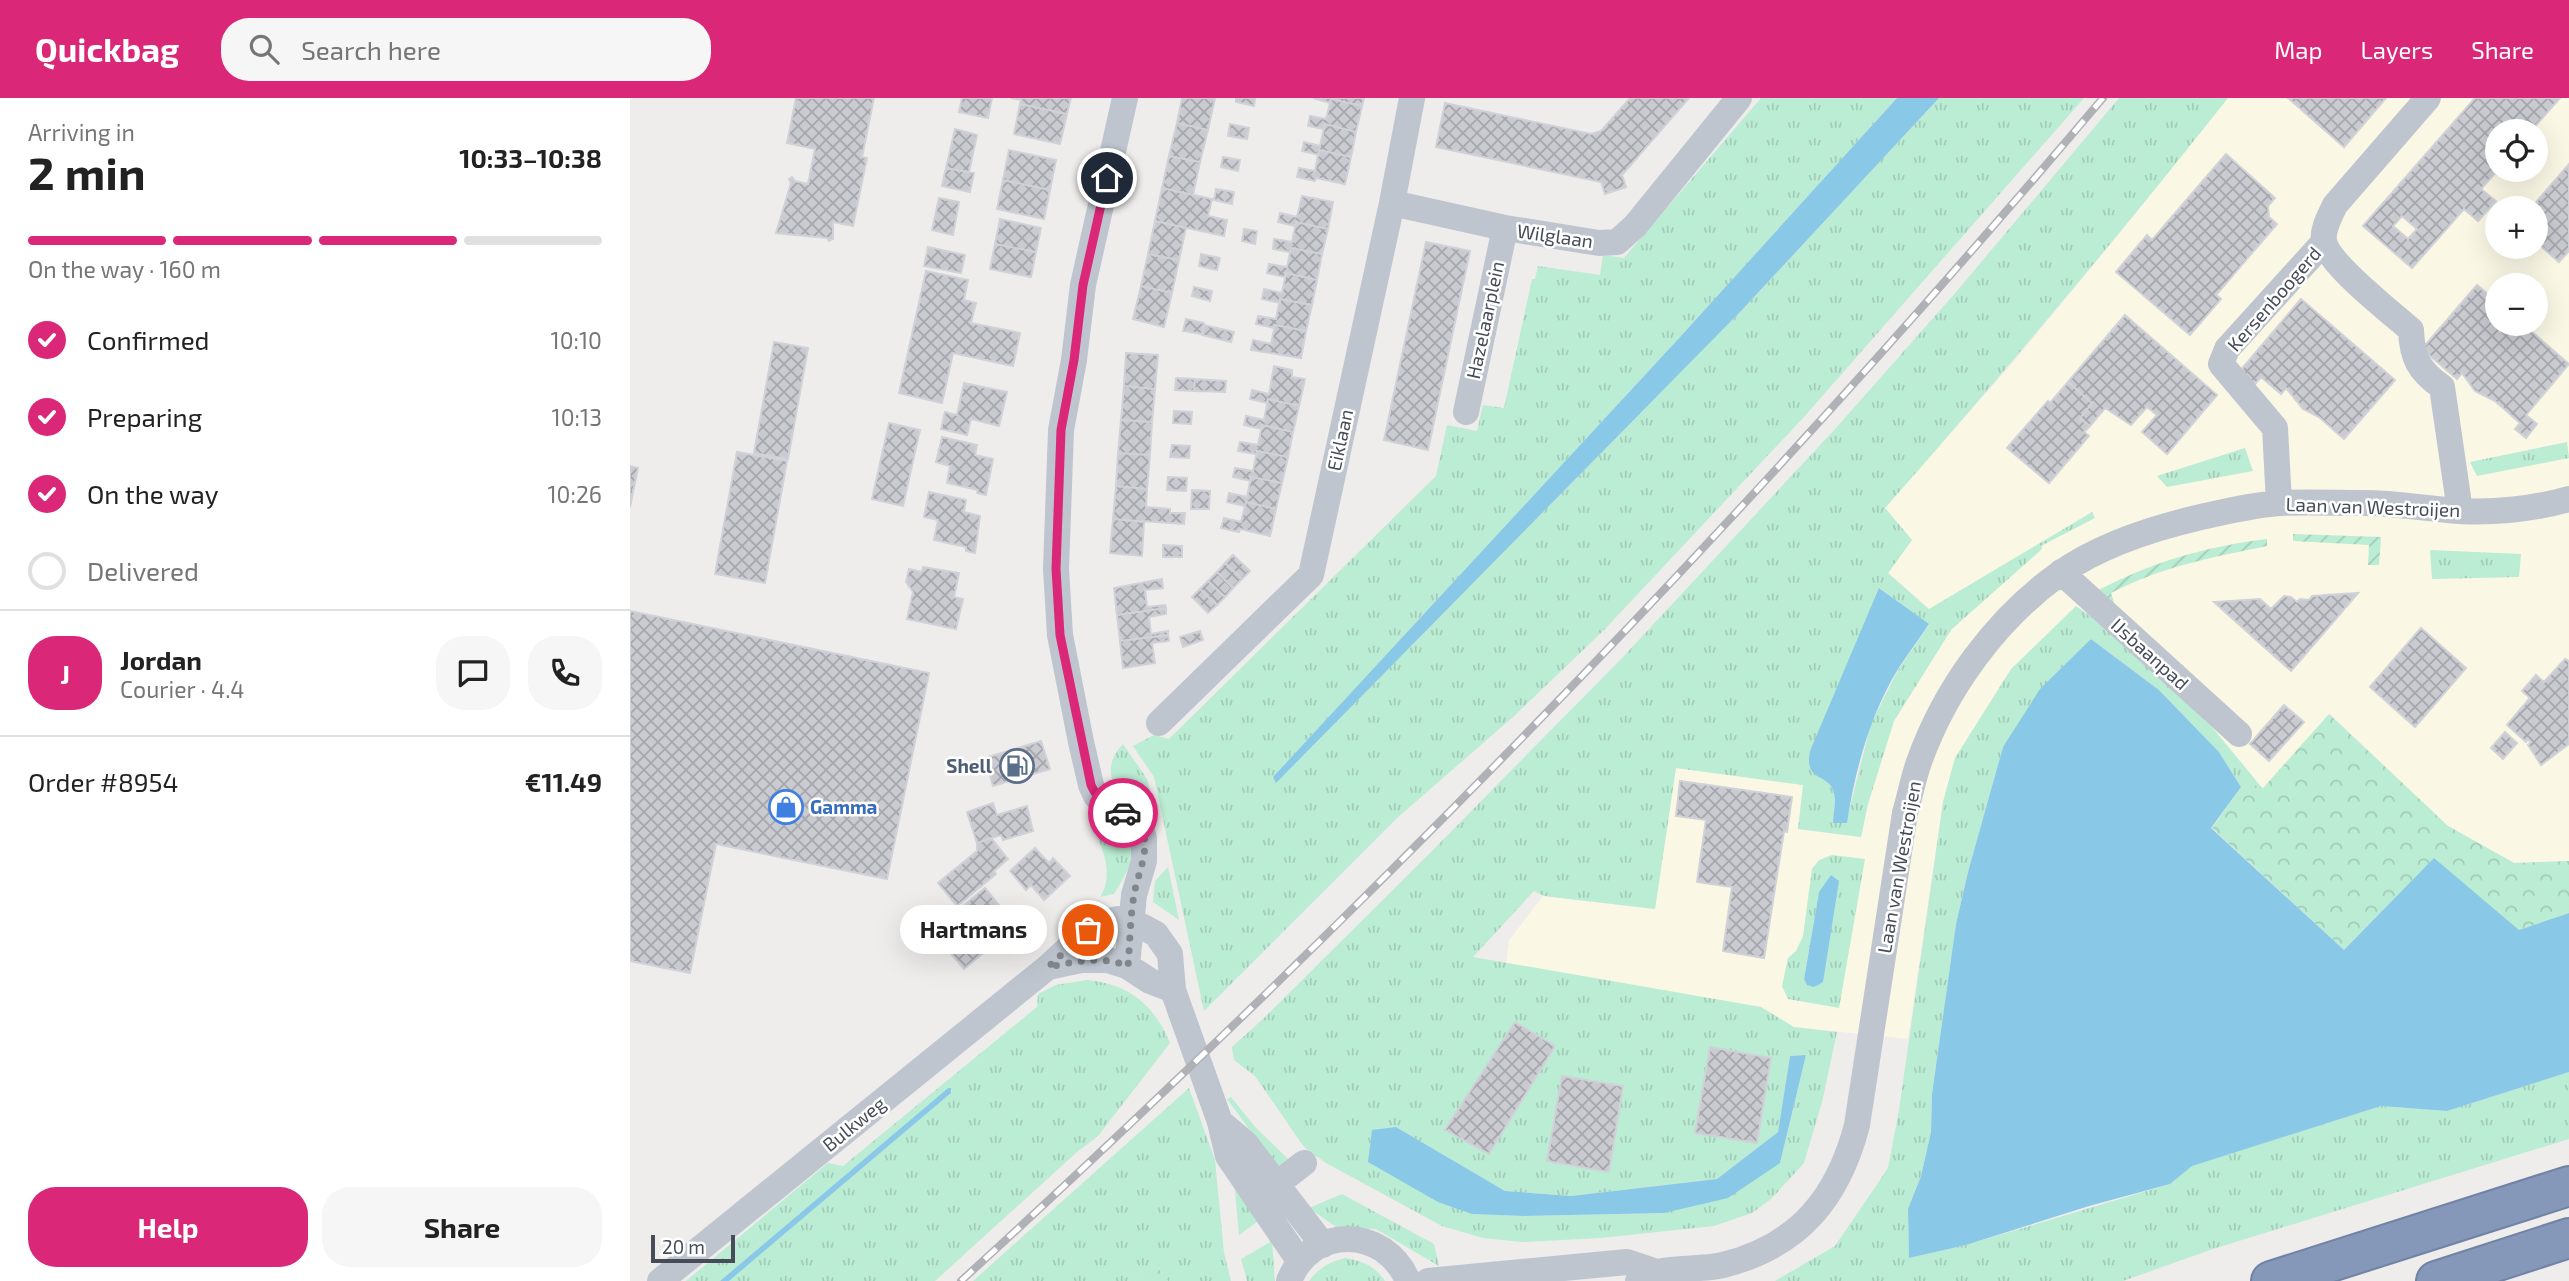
<!DOCTYPE html>
<html lang="en">
<head>
<meta charset="utf-8">
<style>
	:root { --surface:#fff; --page:#f6f6f6; --text:#222; --muted:#767676; --line:#e0e0e0; --accent:#db2777 }
	body { margin:0; font-family:"Exo 2",sans-serif; background:var(--page); color:var(--text); height:100vh; display:flex; flex-direction:column; font-size:26px; white-space:nowrap }
	* { box-sizing:border-box; margin:0 }
	p { font-size:23px; color:var(--muted) }
	.icon { flex:none; width:38px; height:38px; fill:none; stroke:currentColor; stroke-width:2; stroke-linecap:round; stroke-linejoin:round }
	.map { position:relative; flex:1; overflow:hidden }
	.sheet { display:flex; flex-direction:column; background:var(--surface); width:630px }
	.sheet>* { flex:none }
	.fabs { position:absolute; left:1855px; top:21px; display:grid; gap:14px }
	.fabs a { display:grid; place-items:center; width:63px; height:63px; border-radius:50%; background:var(--surface); box-shadow:0 7px 28px #0002; font-size:35px }
	.scale { position:absolute; left:21px; bottom:18px; width:84px; box-sizing:border-box; padding-left:7px; border:4px solid #464d59; border-top:0; font-size:19px; line-height:24px; white-space:nowrap; color:#464d59; -webkit-text-stroke:5px #fff; paint-order:stroke }
	.pin { position:absolute; display:grid; place-items:center; width:60px; height:60px; color:#fff; margin:-30px; border:4px solid #fff; border-radius:50%; box-shadow:0 2px 7px #0007 }
	.courier { position:absolute; display:grid; place-items:center; width:70px; height:70px; margin:-35px; border:5px solid #db2777; border-radius:50%; background:#fff; color:#222; box-shadow:0 2px 9px #0007 }
	.bubble { position:absolute; height:49px; border-radius:24px; background:var(--surface); box-shadow:0 7px 28px #0002; font-size:23px; font-weight:700; line-height:49px; text-align:center }
	.summary em { font-style:normal; font-weight:700 }
	.summary div { display:flex; flex-direction:column-reverse }
	.summary { display:flex; align-items:center; justify-content:space-between; height:119px; padding:0 28px }
	h1 { font-size:46px; font-weight:700; line-height:52px }
	.bar { display:grid; grid-template-columns:repeat(4,1fr); gap:10px 7px; align-content:center; height:84px; padding:0 28px }
	.bar i { height:9px; border-radius:5px; background:var(--line) }
	.bar .selected { background:var(--accent) }
	.bar p { grid-column:span 4 }
	.line { display:flex; align-items:center; gap:18px; padding:0 28px; border-top:2px solid var(--line) }
	.line div { flex:1 }
	.round { display:grid; place-items:center; flex:none; width:74px; height:74px; border-radius:28px; background:var(--page) }
	ol { padding:0 28px; list-style:none }
	li { display:flex; align-items:center; gap:21px; height:77px }
	li p { margin-inline-start:auto }
	li .icon { padding:7px; border-radius:50%; background:var(--accent); color:#fff; stroke-width:4 }
	li:last-child { color:var(--muted) }
	li i { width:38px; height:38px; border:4px solid var(--line); border-radius:50% }
	.primary-button { display:flex; gap:14px; margin-top:auto; padding:14px 28px }
	.primary-button a { flex:1; height:80px; border-radius:28px; background:var(--accent); color:#fff; font-size:28px; font-weight:700; line-height:80px; text-align:center }
	.primary-button a+a { background:var(--page); color:var(--text) }
	header { display:flex; align-items:center; gap:42px; box-sizing:border-box; height:98px; padding:0 35px; background:var(--accent); color:#fff }
	header strong { font-size:33px }
	nav { display:flex; gap:38px; margin-inline-start:auto; font-size:24px }
	.search { width:490px; height:63px; background:var(--page); display:flex; align-items:center; gap:18px; box-sizing:border-box; padding:0 24px; border-radius:28px; color:var(--muted); font-size:26px }
	main { display:flex; flex:1; min-height:0 }
	.map>svg:first-child { display:block }
</style>
</head>
<body>
<header>
<strong>Quickbag</strong>
<div class="search"><svg class="icon" aria-label="search" viewBox="0 0 24 24"><circle cx="10" cy="10" r="6"/><path d="M15 15l6 6"/></svg>Search here</div>
<nav><a>Map</a><a>Layers</a><a>Share</a></nav>
</header>
<main>
<section class="sheet">
<div class="summary"><div><h1>2 min</h1><p>Arriving in</p></div><em>10:33–10:38</em></div>
<div class="bar"><i class="selected"></i><i class="selected"></i><i class="selected"></i><i></i><p>On the way · 160 m</p></div>
<ol>
<li><svg class="icon" aria-label="check" viewBox="0 0 24 24"><path d="M5 12l5 5 9-10"/></svg>Confirmed<p>10:10</p></li>
<li><svg class="icon" aria-label="check" viewBox="0 0 24 24"><path d="M5 12l5 5 9-10"/></svg>Preparing<p>10:13</p></li>
<li><svg class="icon" aria-label="check" viewBox="0 0 24 24"><path d="M5 12l5 5 9-10"/></svg>On the way<p>10:26</p></li>
<li><i></i>Delivered</li>
</ol>
<div class="line" style="height:126px"><b class="round" style="background:var(--accent);color:#fff">J</b><div><b>Jordan</b><p>Courier · 4.4</p></div><a class="round"><svg class="icon" aria-label="chat" viewBox="0 0 24 24"><path d="M4 5h16v11H9l-5 4z"/></svg></a><a class="round"><svg class="icon" aria-label="phone" viewBox="0 0 24 24"><path d="M5 4h4l2 5-3 2q2 4 5 5l2-3 5 2v4C11 20 4 13 5 4z"/></svg></a></div>
<div class="line" style="height:91px"><div>Order #8954</div><b>€11.49</b></div>
<div class="primary-button"><a>Help</a><a>Share</a></div>
</section>
<div class="map">
<svg width="1939" height="1183" viewBox="0 0 1939 1183">
	<defs>
		<pattern id="grass-tufts" width="24" height="20" patternUnits="userSpaceOnUse" patternTransform="scale(1.75)"><rect width="24" height="20" fill="#bbecd4"/><path d="M3 7l-1-3M5 7V3M7 7l1-3M15 17l-1-3M17 17v-4M19 17l1-3" fill="none" stroke="#a2ccb8"/></pattern>
		<pattern id="forest-crowns" width="20" height="18" patternUnits="userSpaceOnUse" patternTransform="scale(1.75)"><rect width="20" height="18" fill="#bbecd4"/><path d="M2 6a3 3 0 1 1 6 0M12 15a3 3 0 1 1 6 0" fill="none" stroke="#a2ccb8"/></pattern>
		<pattern id="garden-furrows" width="10" height="10" patternUnits="userSpaceOnUse" patternTransform="scale(1.75)"><rect width="10" height="10" fill="#bbecd4"/><path d="M-1 1l2-2M0 10L10 0M9 11l2-2" fill="none" stroke="#a2ccb8"/></pattern>
		<pattern id="building-cross-hatch" width="8" height="8" patternUnits="userSpaceOnUse" patternTransform="scale(1.75)"><rect width="8" height="8" fill="#cacbd1"/><path d="M0 0l8 8M0 8l8-8" fill="none" stroke="#a6a7ad"/></pattern>
	</defs>
	<rect width="100%" height="100%" fill="#efecec"/>
	<path fill="#faf7e5" fill-rule="evenodd" d="M1598,0H1939V763L1884,765L1818,728L1700,616L1633,691L1325,660L1313,704L1278,941L1164,929L842,860L876,865L879,842L913,798L1025,811L1046,670L1174,687L1168,731L1231,739L1238,706L1264,623L1321,532L1258,475L1282,442L1255,410L1386,261L1507,114ZM1867,33H1906V72H1867ZM1867,110H1906V149H1867ZM1867,187H1906V226H1867Z"/>
	<path fill="url(#grass-tufts)" fill-rule="evenodd" d="M1131,0H1267L1051,238L643,679L646,684L1112,212L1309,0H1454L1173,320L973,533L883,619L767,720L574,913L524,679L503,648L524,637L539,641L806,378L817,327L847,333L853,307L874,310L902,181H905L908,168L970,177L973,157L994,160Z
		M1489,0H1598C1487,140 1373,276 1255,410L1282,442L1258,475L1299,511L1462,414L1465,420L1411,448L1412,451L1321,532L1264,623L1238,706L1231,739L1168,731L1173,687L1046,670L1025,811L914,798L904,793L843,859L1131,909L1164,929L1207,934L1192,1004L1174,1065L1141,1101L1122,1115L1084,1128L970,1140L892,1144L853,1140L812,1128L696,1065L674,1049L625,978L604,962L602,949L635,919L803,752L993,559L1206,330L1327,193ZM1250,490L1299,527L1268,572L1241,626L1216,725H1203L1205,694L1200,686ZM1176,957L1150,1065L1034,1115L893,1118L842,1116L766,1029L875,1093L941,1098L1087,1081L1148,1034L1160,958Z
		M1937,344L1939,360L1847,378L1840,364Z
		M1615,350L1623,373L1537,389L1527,378Z
		M1800,452L1891,456L1889,479L1802,481Z
		M1446,508L1476,529L1582,629L1633,691L1611,689L1589,654L1529,592L1461,541L1373,649L1338,774L1326,826L1302,996L1301,1034L1291,1078L1278,1111L1279,1160L1336,1147L1540,1086L1561,1068L1751,1008L1817,1013L1939,974V1041L1583,1151L1493,1183H1145L1205,1148L1258,1070L1269,1012L1313,704L1325,660L1381,571Z
		M493,646L517,681L522,700C513,699 502,699 494,694C474,683 479,660 493,646Z
		M478,726C521,735 499,772 484,796L470,799C485,776 472,752 464,728Z
		M1202,757L1235,761L1209,910L1158,901L1152,888L1158,860L1166,853L1173,838L1182,771L1189,762ZM1189,794L1177,887L1174,881Z
		M538,769L549,822L523,804L525,783Z
		M457,882C498,886 524,906 540,945L468,1038L447,1054L305,1183H99L321,995L322,993L318,990L90,1183H56L198,1065L213,1068L407,909L408,896L426,887Z
		M559,990L585,1062L594,1155L601,1183H538L529,1171L519,1166L499,1183H343Z
		M601,999L626,1030L661,1064L648,1071L597,1001Z
		M605,1092L631,1121L609,1137Z
		M712,1096L804,1146L809,1168L746,1131L706,1129L679,1110Z
		M642,1143L645,1183H617L611,1161Z
		M715,1160C733,1163 745,1168 755,1183H679C689,1170 699,1164 715,1160Z"/>
	<path fill="url(#forest-crowns)" d="M1699,616L1818,728L1884,765L1939,763V815L1889,832L1805,762L1714,852L1582,730L1611,689L1633,690Z
		M519,1166L529,1171L538,1183H499Z"/>
	<path fill="url(#garden-furrows)" d="M1663,436L1751,439L1749,467H1738L1739,447L1663,443Z
		M1637,441V448C1580,460 1533,468 1481,495L1487,513L1465,494C1521,464 1574,449 1637,441Z"/>
	<path fill="#8ac8e7" d="M1267,0H1309L1112,212L646,685L643,679L1051,238Z
		M1249,490L1299,526C1289,541 1278,556 1268,571C1240,617 1225,672 1217,725H1203C1203,715 1207,701 1203,692C1197,675 1174,684 1180,653Z
		M1461,541L1529,592L1589,654L1611,689L1581,730L1714,852L1804,760L1889,832L1939,815V974L1817,1013L1751,1008L1562,1068L1540,1086L1459,1108L1336,1147L1279,1160L1278,1111L1291,1078L1301,1034L1302,996L1326,826L1338,774L1373,649L1410,591Z
		M1201,777L1209,783L1193,884L1184,889L1177,887L1174,881L1189,794Z
		M1176,957L1150,1065L1098,1100L1034,1115L893,1118L842,1116L808,1104L738,1064L742,1032L766,1029L875,1093L941,1098L1087,1081L1148,1034L1160,958Z
		M318,990H321V995L99,1183H90Z"/>
	<path fill="url(#building-cross-hatch)" stroke="#d0d2d8" stroke-width="2" fill-rule="evenodd" d="M166,0H244L232,59L237,60L223,128L203,124V141L199,143L197,140L146,135L161,85L159,81L162,79L165,83L178,86L185,51L157,45Z
		M332,0H362L358,20L329,14Z
		M381,0H441L437,16L390,6L391,2Z
		M552,0H585L578,32L547,25Z
		M606,0H625L624,8L606,4Z
		M683,0H734L732,8L701,1L700,5Z
		M1000,0H1059L992,77L996,89L975,96L971,84L806,49L815,5L961,36L971,33Z
		M1658,0H1756L1714,49Z
		M1845,0H1930L1901,33H1867L1868,72L1851,91L1866,103L1848,123L1834,111L1782,170L1733,128ZM1772,118L1787,131L1778,141L1763,128Z
		M701,1L732,8L726,34L695,26L694,31L678,28L680,18L696,21Z
		M390,6L437,16L430,46L384,36Z
		M547,25L578,32L570,64L539,58Z
		M600,26L619,30L617,41L598,38Z
		M695,26L726,34L721,59L689,52V57L672,53L674,44L690,48Z
		M325,31L347,37L339,74L316,70Z
		M379,52L426,62L420,92L373,82Z
		M689,52L721,59L715,86L686,80L685,83L667,79L669,70L685,73Z
		M1596,56L1645,100L1638,108L1639,119L1647,126L1586,197L1591,201L1560,237L1486,174L1517,137L1522,142Z
		M539,58L570,64L563,97L532,90Z
		M593,59L610,62L608,73L591,69Z
		M1939,66V153L1929,164L1906,144V110H1901Z
		M316,70L344,75L340,94L312,88Z
		M373,82L420,92L414,121L367,111Z
		M532,90L582,101L578,118L597,122L594,138L525,123Z
		M586,91L604,94L602,106L584,102Z
		M672,98L703,104L698,131L666,124L665,128L648,124L650,115L667,119Z
		M309,100L329,104L323,137L302,132Z
		M1867,116V134L1865,137L1856,128Z
		M370,121L411,130L406,154L365,146Z
		M525,123L556,130L549,162L518,156Z
		M666,124L698,131L692,156L661,150L660,154L643,151L644,141L662,144Z
		M614,131L627,133L625,146L612,143Z
		M796,144L840,153L798,352L754,342Z
		M365,146L406,154L401,179L360,171Z
		M298,149L335,157L331,175L294,168Z
		M661,150L692,156L687,182L656,175L655,179L637,175L639,166L657,169Z
		M518,156L549,162L542,195L511,188Z
		M571,156L590,160L587,172L569,168Z
		M296,173L338,182L334,202L346,205L341,225L390,235L383,268L323,255L312,305L269,295Z
		M656,175L687,182L682,207L650,201V205L632,201L634,191L652,195Z
		M1847,187L1867,204V226H1893L1939,266L1896,317L1907,326L1896,340L1885,331L1890,325L1865,303L1845,293L1832,275L1827,281L1792,251Z
		M511,188L542,195L534,229L503,221Z
		M564,189L582,193L580,203L562,198Z
		M650,201L682,207L676,233L645,227L644,230L626,226L628,218L646,221Z
		M1671,201L1765,282L1714,341L1689,319L1673,311L1656,290L1651,296L1631,279L1625,286L1610,273Z
		M1495,217L1587,297L1537,356L1512,334L1527,317L1517,309L1501,327L1475,310L1460,328L1450,320L1462,305L1438,284Z
		M556,221L574,225L572,236L553,233Z
		M574,227L604,234L601,244L572,237Z
		M645,227L676,233L671,260L621,252L623,242L641,246Z
		M144,244L178,250L158,361L124,355Z
		M496,255L528,257L525,291L494,288Z
		M644,268L662,272V279L675,281L669,308L638,301L637,305L620,301L622,292L639,296Z
		M546,280L565,281L564,293L545,292Z
		M565,281L596,283L595,294L564,293Z
		M1438,284L1462,305L1450,320L1460,328L1454,334L1459,338L1419,385L1377,350L1418,303L1420,305Z
		M334,285L377,294L369,328L341,321L337,337L311,331L315,314L327,317Z
		M494,288L525,291L522,324L491,322Z
		M638,301L669,308L663,334L632,327V331L614,327L616,318L634,322Z
		M544,313L562,314L561,326L543,325Z
		M491,322L522,324L520,357L488,355Z
		M259,325L290,332L273,408L242,401Z
		M632,327L663,334L658,359L627,353L626,356L608,353L610,344L628,347Z
		M312,339L347,347L345,357L363,361L356,397L347,395L348,392L317,385L320,368L306,364Z
		M542,347L560,348L559,360L540,359Z
		M627,353L658,359L652,385L621,379V383L603,379L605,370L623,373Z
		M107,354L157,363L135,485L85,476Z
		M488,355L520,357L517,391L486,388Z
		M0,368L8,370L0,409Z
		M538,379L557,380L556,393L537,392Z
		M621,379L652,385L646,411L616,404L615,408L597,404L599,395L617,399Z
		M486,388L517,391L516,409L540,411V415H555L554,426L483,421Z
		M562,392L580,393L579,411H561Z
		M299,394L336,402L334,414L350,418L345,455L336,453V449L304,442L308,422L294,419Z
		M616,404L646,411L640,438L610,431L609,434L591,430L594,420L611,424Z
		M483,421L514,424L512,458L480,455Z
		M533,447L552,448V459H533Z
		M603,457L620,473L612,481L595,465Z
		M595,465L612,481L603,490L587,474Z
		M293,469L329,475L324,499L333,501L326,531L277,521L283,494L276,484L279,471L292,474Z
		M587,474L603,490L595,499L578,483Z
		M532,481L533,490L515,492L517,509L535,507L536,510L487,517L484,490Z
		M578,483L595,499L587,507L570,491Z
		M570,491L587,507L578,515L562,499Z
		M1728,495L1661,573L1584,504L1630,501L1641,511L1654,498L1661,499L1667,504L1670,501L1679,502L1682,498Z
		M536,510V516L519,519L521,536L538,533V537L490,543L487,517Z
		M0,513L299,575L257,781L86,746L60,875L0,863Z
		M1791,530L1836,570L1785,629L1740,589Z
		M570,533L573,542L553,549L550,539Z
		M538,537L539,543L522,545L525,565L493,570L490,543Z
		M1935,561L1939,563V646L1911,667L1898,647L1901,644L1898,641L1896,644L1877,627L1900,600L1892,593L1906,577L1914,584Z
		M1654,607L1674,624L1639,663L1620,646Z
		M1875,634L1887,645L1873,661L1861,650Z
		M411,643L420,671L363,688L355,660Z
		M1050,683L1162,699L1157,734L1154,733L1134,860L1093,853L1102,789L1067,784L1076,722L1046,718Z
		M363,705L367,717L397,708L403,733L373,742L371,737L347,745L337,714Z
		M361,740L378,761L364,773L366,776L327,808L308,785L347,753V745Z
		M405,750L419,765L423,760L440,778L414,802L401,787L396,792L380,773Z
		M355,790L386,828L357,852L324,815Z
		M324,815L357,852L334,871L302,833Z
		M885,924L925,948L859,1056L815,1032Z
		M1080,949L1141,960L1127,1045L1065,1035Z
		M932,978L993,988L979,1074L917,1063Z"/>
	<g fill="none" stroke-linecap="round" stroke-linejoin="round">
		<g stroke="#7183a5" stroke-width="42">
			<path id="highway" d="M1641,1183L1939,1088
				M1806,1183L1939,1140"/>
		</g>
		<path stroke="#bec5ce" stroke-width="26" d="M495,0L453,187L444,262L431,332L426,471L430,537L451,644L461,687L466,698L477,707L500,718L510,728L514,740V763L504,797L497,868
			M1798,0L1705,107C1700,118 1692,131 1694,143C1698,166 1762,215 1781,232C1782,260 1789,273 1812,289L1830,413
			M762,105L875,130L969,145L987,144L1005,128L1109,0
			M836,314L875,130
			M1649,405L1645,330L1591,266L1597,251L1694,144
			M1431,474L1609,636
			M529,625L681,477L762,105L782,0
			M418,869L451,862H478L497,868L520,883L543,892
			M590,1024L616,1046L693,1147
			M634,1096L674,1065
			M30,1183L418,869L458,832L472,825L487,821L502,823L526,836L540,856L543,892L590,1024L598,1058L670,1164
			M659,1183C681,1126 755,1128 778,1183
			M798,1183L997,1164L1027,1174
			M1008,1183C1014,1180 1021,1176 1028,1174C1049,1169 1072,1172 1093,1167C1169,1148 1208,1100 1227,1027L1275,715C1280,698 1283,681 1289,664C1315,591 1366,521 1429,476C1470,447 1523,430 1571,419C1597,413 1623,407 1649,405C1677,404 1706,405 1734,405C1766,405 1798,411 1829,413C1867,415 1903,411 1939,401"/>
		<use href="#highway" stroke="#8698b9" stroke-width="38"/>
		<g stroke="#afb1b6" stroke-width="8">
			<path id="rail" d="M331,1183C736,813 1119,419 1473,0"/>
		</g>
		<use href="#rail" stroke="#fff" stroke-width="5" stroke-dasharray="16" stroke-linecap="butt"/>
	</g>
	<g fill="none" stroke-linecap="round" stroke-linejoin="round">
		<path stroke="#81858c" stroke-width="7" stroke-dasharray="0 12.6" d="M458,832L418,869C445,864 471,857 498,868C500,845 500,820 504,797C509,768 531,733 493,715"/>
		<path stroke="#db2777" stroke-width="9" d="M477,80L453,187L444,262L431,332L426,471L430,537L461,687C468,703 478,708 493,715"/>
	</g>
	<defs>
		<g id="fuel-ring" transform="scale(1.75)"><circle r="9.5" fill="#fff" stroke="#5c6f8a" stroke-width="1.5"/><path d="M-5.5-6h7V0h2V4h1.3V-2.5L3-4.5l.8-.8L6-3V5H2.5V1h-1V6h-7ZM-4.2-4.7v3.2H.2V-4.7Z" fill="#5c6f8a"/></g>
		<g id="shop-ring" transform="scale(1.75)"><circle r="9.5" fill="#fff" stroke="#3f7fe0" stroke-width="1.5"/><path d="M-5-2.5h2.3a2.7 3.5 0 0 1 5.4 0H5L5.5 6h-11ZM-1.5-2.5h3a1.5 2.3 0 0 0-3 0Z" fill="#3f7fe0"/></g>
	</defs>
	<g fill-rule="evenodd">
		<use href="#fuel-ring" x="387" y="668"/>
		<use href="#shop-ring" x="156" y="709"/>
	</g>
	<g text-anchor="middle" stroke-width="5" stroke-linejoin="round" paint-order="stroke">
		<g font-size="19" fill="#464d59" stroke="#fff">
			<text transform="translate(925 138) rotate(8)" y="7">Wilglaan</text>
			<text transform="translate(1644 201) rotate(-49)" y="7">Kersenboogerd</text>
			<text transform="translate(855 222) rotate(-78)" y="7">Hazelaarplein</text>
			<text transform="translate(710 342) rotate(-78)" y="7">Eiklaan</text>
			<text transform="translate(1743 409) rotate(2)" y="7">Laan van Westroijen</text>
			<text transform="translate(1520 556) rotate(42)" y="7">IJsbaanpad</text>
			<text transform="translate(1269 769) rotate(-80)" y="7">Laan van Westroijen</text>
			<text transform="translate(224 1026) rotate(-39)" y="7">Bulkweg</text>
		</g>
		<g font-size="19" font-weight="bold" fill="#4e5e75" stroke="#fff" text-anchor="end">
			<text x="362" y="675">Shell</text>
		</g>
		<g font-size="19" font-weight="bold" fill="#366cbe" stroke="#fff" text-anchor="start">
			<text x="180" y="716">Gamma</text>
		</g>
	</g>
</svg>
<div class="fabs">
<a><svg class="icon" aria-label="locate" viewBox="0 0 24 24"><circle cx="12" cy="12" r="6"/><path d="M12 2v4M12 18v4M2 12h4M18 12h4"/></svg></a>
<a>+</a>
<a>−</a>
</div>
<div class="scale">20 m</div>
<div class="pin" style="left:458px;top:832px;background:#ea580c"><svg class="icon" aria-label="bag" viewBox="0 0 24 24"><path d="M5 8h14l-1 12H6zM9 8a3 3 0 0 1 6 0"/></svg></div>
<div class="pin" style="left:477px;top:80px;background:#1f2937"><svg class="icon" aria-label="home" viewBox="0 0 24 24"><path d="M3 11l9-7 9 7M6 9v11h12V9"/></svg></div>
<div class="courier" style="left:493px;top:715px"><svg class="icon" aria-label="car" viewBox="0 0 24 24"><path d="M5 17H2v-5l4-1 3-4h7l3 4 3 1v5h-3M9 17h6M6 11h13"/><circle cx="7" cy="17" r="2"/><circle cx="17" cy="17" r="2"/></svg></div>
<div class="bubble" style="left:270px;top:807px;width:147px">Hartmans</div>
</div>
</main>
</body>
</html>
